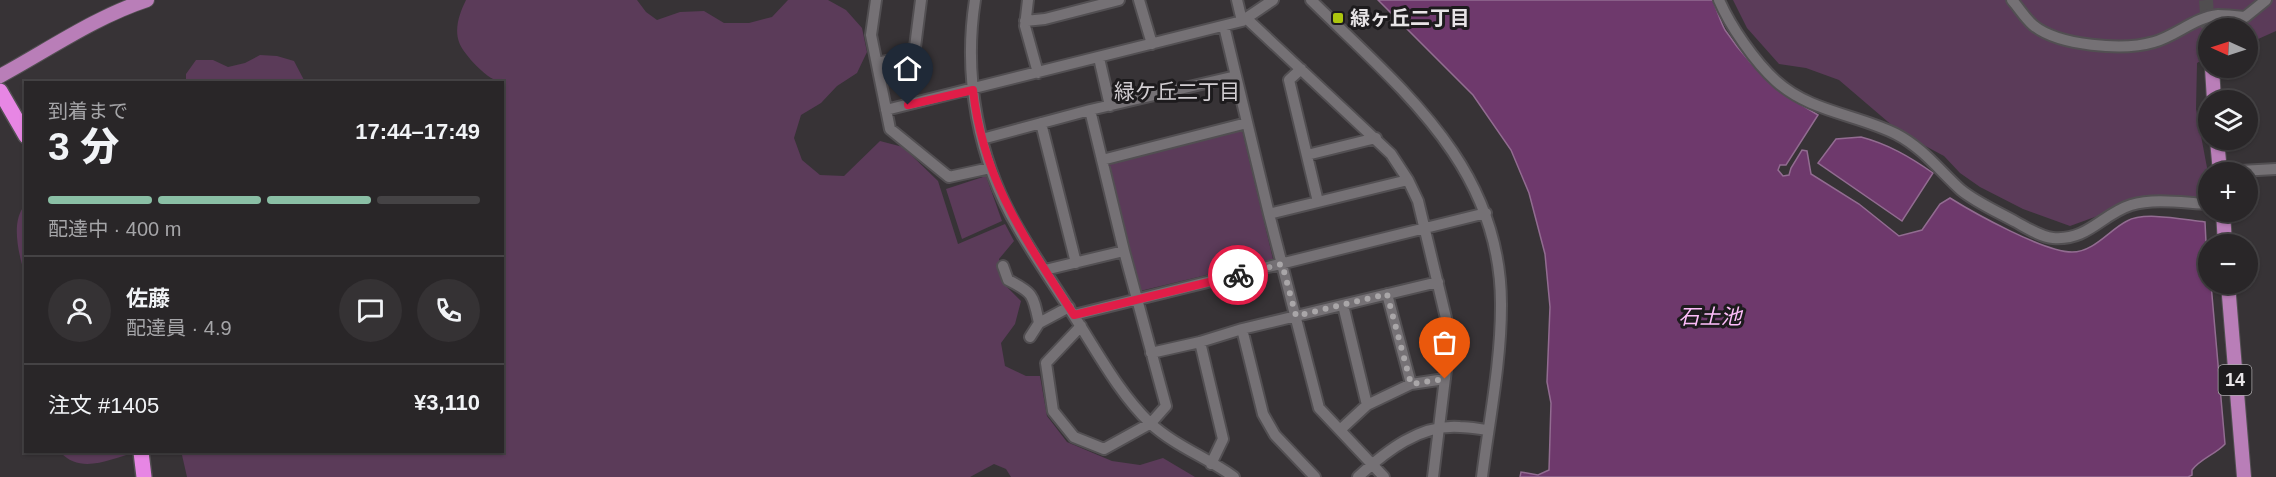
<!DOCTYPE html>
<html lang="ja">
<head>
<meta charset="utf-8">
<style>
	:root { --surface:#292628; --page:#353234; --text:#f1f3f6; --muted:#a5a5a8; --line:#454345; --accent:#8abfa5 }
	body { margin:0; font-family:Helvetica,"Noto Sans JP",sans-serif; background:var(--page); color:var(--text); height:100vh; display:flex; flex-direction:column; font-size:22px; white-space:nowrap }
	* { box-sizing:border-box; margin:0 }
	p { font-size:20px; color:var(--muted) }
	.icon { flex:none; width:33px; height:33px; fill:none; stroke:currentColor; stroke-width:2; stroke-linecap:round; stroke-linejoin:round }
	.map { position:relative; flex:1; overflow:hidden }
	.details { position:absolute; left:24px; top:81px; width:480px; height:372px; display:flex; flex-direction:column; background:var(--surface); border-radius:0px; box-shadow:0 2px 4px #0004,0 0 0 2px var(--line) }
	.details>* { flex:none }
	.needle { width:39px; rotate:273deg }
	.tools { position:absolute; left:2198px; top:18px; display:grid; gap:12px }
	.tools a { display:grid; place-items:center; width:60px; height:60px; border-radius:50%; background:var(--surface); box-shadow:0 2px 4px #0004,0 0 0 2px var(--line); font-size:30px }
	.pin { position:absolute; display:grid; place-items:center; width:51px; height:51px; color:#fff; margin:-62px -26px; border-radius:50% 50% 50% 0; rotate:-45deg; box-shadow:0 0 6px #0007 }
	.pin .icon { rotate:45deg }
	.courier { position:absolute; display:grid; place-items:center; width:60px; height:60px; margin:-30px; border:4px solid #e11d48; border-radius:50%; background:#fff; color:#222; box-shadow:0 2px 8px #0007 }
	.head em { font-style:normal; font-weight:800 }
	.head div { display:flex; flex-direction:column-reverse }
	.head { display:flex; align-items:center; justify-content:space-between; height:102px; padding:0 24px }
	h1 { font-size:39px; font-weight:800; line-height:45px }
	.bar { display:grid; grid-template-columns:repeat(4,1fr); gap:9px 6px; align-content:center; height:72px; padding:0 24px }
	.bar i { height:8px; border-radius:4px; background:var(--line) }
	.bar .selected { background:var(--accent) }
	.bar p { grid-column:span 4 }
	.line { display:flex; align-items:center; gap:15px; padding:0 24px; border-top:2px solid var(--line) }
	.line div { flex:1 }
	.round { display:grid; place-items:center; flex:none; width:63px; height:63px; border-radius:32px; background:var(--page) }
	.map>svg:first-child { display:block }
</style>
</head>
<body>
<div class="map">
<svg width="2276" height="477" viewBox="0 0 2276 477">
	<rect width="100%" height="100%" fill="#373336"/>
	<path fill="#5b3b59" d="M466,0H637L646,12L657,20L680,12L704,11L724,23H749L772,17L788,0H828L846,10L862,28L867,52L857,73L837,86L821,103L801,115L794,138L802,160L820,175L844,176L880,141L903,147L938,181L958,244L1005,224L1014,241L999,259L1004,284L1021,301L1015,324L1001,343L1005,366L1026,376H1040L1047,416L1067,442L1112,461L1140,465L1163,458L1195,477H1011L1006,469L994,464L970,477H187L182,455L169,452H502V82C489,82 463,54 459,42C454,28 460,12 466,0Z
		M1733,0H2276V31L2247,44V28H2208V56L2197,63L2196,109L2208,173V200L2136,202L2070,226L2023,209L1980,187L1960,173L1944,156L1901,133L1839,80L1806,68L1779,64L1747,28Z
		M260,55L277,56L294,61L305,82H186V74L196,60H213L228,67L245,63Z
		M1242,130L1273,259L1140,291L1108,163Z
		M986,176L1002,221L962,239L946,189Z
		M25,205V275C19,255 10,222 25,205Z
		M60,452H136C110,459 81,475 60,452Z"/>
	<path fill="#6e396c" stroke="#926c91" stroke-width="1.5" d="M1378,0H1713C1717,10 1720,21 1725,30C1749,66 1781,94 1818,115L1786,165H1780L1778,170L1783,176L1789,175L1791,168L1802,150L1807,151L1811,174L1859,204L1899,236L1922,230L1940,204L1950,198C1974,213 2044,252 2072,252C2094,252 2109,230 2127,221C2144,211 2185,220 2205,222L2208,284H2211L2225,444C2216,454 2200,459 2192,470V475L2188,477H1520L1521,472L1538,475L1549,470L1551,403L1547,382L1550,307L1545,254L1529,193L1511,150L1473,95Z
		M1861,137C1888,144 1910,157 1933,173L1902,221L1818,163L1836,139Z"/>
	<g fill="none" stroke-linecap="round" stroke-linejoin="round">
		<path stroke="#514e50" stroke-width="14" stroke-dasharray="14 7" stroke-linecap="butt" d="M2206,0L2208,28"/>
		<g stroke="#524f52" stroke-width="14">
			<path id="minor" d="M876,0L871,35L890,129L949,177L990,168
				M975,0C963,77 978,160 1018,228C1036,259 1057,289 1076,319C1099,355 1120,394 1150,423C1175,446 1206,457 1234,477
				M1028,0L1025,26L1038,73
				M1139,0L1152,44
				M1237,0L1242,21
				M1311,0C1401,89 1502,167 1501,306C1501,363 1489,421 1482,477
				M1719,0C1730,26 1755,62 1776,81C1810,112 1856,114 1896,134C1923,148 1939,170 1961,190C1977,203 1998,212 2016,222C2027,228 2041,237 2053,238C2088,241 2102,214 2131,205C2155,198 2184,203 2208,204
				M2012,0C2019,8 2025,18 2033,25C2058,46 2124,51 2154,42C2176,36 2195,17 2218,15C2226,15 2236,16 2245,17L2266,0
				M1246,18L1391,154L1408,180L1418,201L1446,318L1449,345L1433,477
				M1025,21L1045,19L1119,0
				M1224,26L1269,214L1319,408L1384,477
				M1099,58L1110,106
				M877,63L914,55L921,0
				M1301,69L1289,80L1318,202
				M886,110L1242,21L1273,0
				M1041,123L1076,263
				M982,139L1090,110L1236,76
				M1307,155L1376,138
				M1102,160L1247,123
				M2222,172L2276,169
				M1269,214L1408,180
				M1003,266L1008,280C1034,293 1033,295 1039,323
				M1045,270L1124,251
				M1387,294L1411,384
				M1343,305L1367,405
				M1074,315L1486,213
				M1081,326L1046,363L1053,411L1074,437L1104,449L1151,423L1166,406L1124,251L1090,110
				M1242,329L1263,414L1275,435L1315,477
				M1030,337L1039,323L1069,307
				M1200,342L1223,439L1211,464
				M1151,353L1200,342L1242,329L1438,282
				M1340,430L1367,405L1411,384L1445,379
				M1358,477C1386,451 1420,424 1460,427C1469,427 1479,429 1488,430"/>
		</g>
		<g stroke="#524f52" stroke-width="16">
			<path id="major" d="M2212,68L2214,100
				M0,76C48,50 95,17 147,0
				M2217,140L2220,172
				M2223,212L2225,244
				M2228,284L2244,477"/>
		</g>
		<g stroke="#524f52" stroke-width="18">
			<path id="highway" d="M0,91L26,136
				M141,452L144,477"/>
		</g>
		<use href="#minor" stroke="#757175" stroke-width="10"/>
		<use href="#major" stroke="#b97eb8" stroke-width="14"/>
		<use href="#highway" stroke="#e786e4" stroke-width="15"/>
	</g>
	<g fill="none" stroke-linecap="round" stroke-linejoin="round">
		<path stroke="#a9a6a8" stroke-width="6" stroke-dasharray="0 10.8" d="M1238,275L1282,264L1296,316L1387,294L1411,384L1445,379"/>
		<path stroke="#e11d48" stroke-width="8" d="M908,105L973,90C983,181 1026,240 1074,315L1238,275"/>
	</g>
	<rect fill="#adc60e" stroke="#1d1b1d" stroke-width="2" x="1332" y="12" width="12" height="12" rx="3"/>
	<g text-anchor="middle" stroke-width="6" stroke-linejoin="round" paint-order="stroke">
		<rect fill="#1d1b1d" stroke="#aaa8aa" stroke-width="1.5" x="2218.5" y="365" width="33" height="30" rx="4.5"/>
		<g font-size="18" font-weight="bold" fill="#e7e4e6">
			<text x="2235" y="386">14</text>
		</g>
		<g font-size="20" font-weight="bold" fill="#e7e4e6" stroke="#1d1b1d" text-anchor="start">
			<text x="1350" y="25">緑ヶ丘二丁目</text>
		</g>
		<g font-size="21" fill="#d2ced2" stroke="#1d1b1d">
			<text x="1177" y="99">緑ケ丘二丁目</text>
		</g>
		<g font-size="21" font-style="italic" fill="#fdbdf9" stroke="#1d1b1d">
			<text x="1710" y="324">石土池</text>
		</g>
	</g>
</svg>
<div class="tools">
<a><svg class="needle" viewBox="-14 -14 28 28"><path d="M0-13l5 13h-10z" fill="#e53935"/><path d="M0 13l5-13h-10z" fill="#a5a5a8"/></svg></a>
<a><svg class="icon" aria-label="layers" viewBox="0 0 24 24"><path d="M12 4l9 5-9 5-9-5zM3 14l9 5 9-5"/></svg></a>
<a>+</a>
<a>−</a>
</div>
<div class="pin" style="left:1445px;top:379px;background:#ea580c"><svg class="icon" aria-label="bag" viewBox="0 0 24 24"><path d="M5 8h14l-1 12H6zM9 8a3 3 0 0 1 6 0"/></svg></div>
<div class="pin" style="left:908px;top:105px;background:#1f2937"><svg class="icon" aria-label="home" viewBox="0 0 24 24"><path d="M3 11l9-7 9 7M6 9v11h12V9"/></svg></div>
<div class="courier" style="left:1238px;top:275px"><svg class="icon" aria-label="bike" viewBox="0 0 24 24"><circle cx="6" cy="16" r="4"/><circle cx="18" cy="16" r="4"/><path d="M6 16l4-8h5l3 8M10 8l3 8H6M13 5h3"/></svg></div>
<section class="details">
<div class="head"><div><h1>3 分</h1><p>到着まで</p></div><em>17:44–17:49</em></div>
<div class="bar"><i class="selected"></i><i class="selected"></i><i class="selected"></i><i></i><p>配達中 · 400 m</p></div>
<div class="line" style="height:108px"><a class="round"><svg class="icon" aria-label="person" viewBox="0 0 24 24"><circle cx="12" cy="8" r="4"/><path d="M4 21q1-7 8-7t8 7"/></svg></a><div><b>佐藤</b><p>配達員 · 4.9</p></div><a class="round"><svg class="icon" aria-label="chat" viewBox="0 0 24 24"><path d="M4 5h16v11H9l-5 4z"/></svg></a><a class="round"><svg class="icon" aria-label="phone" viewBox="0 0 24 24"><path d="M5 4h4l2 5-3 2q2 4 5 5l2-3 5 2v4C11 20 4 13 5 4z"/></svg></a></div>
<div class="line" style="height:78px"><div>注文 #1405</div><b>¥3,110</b></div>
</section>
</div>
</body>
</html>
